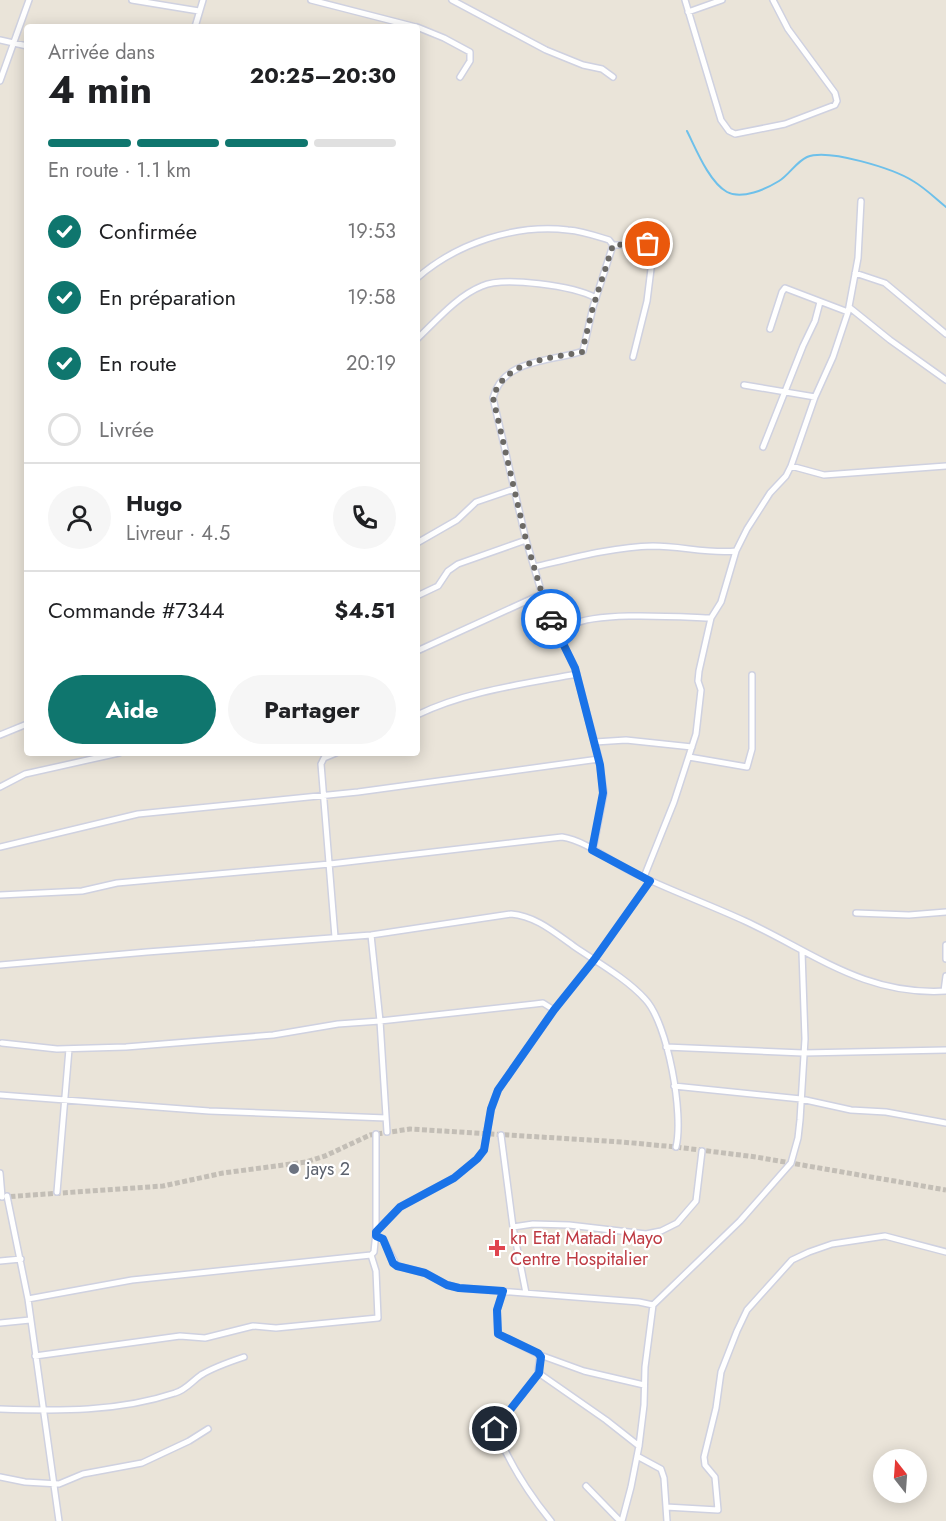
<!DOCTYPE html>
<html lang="fr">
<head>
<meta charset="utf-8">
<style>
	:root { --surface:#fff; --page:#f6f6f6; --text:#202124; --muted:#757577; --line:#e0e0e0; --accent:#0f766e }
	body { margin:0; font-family:Jost,sans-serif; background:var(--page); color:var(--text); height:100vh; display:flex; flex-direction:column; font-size:22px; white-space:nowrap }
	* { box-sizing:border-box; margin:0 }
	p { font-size:20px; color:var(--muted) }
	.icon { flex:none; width:33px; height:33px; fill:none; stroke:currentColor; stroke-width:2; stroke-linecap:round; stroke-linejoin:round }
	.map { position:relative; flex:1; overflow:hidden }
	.sheet { position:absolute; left:24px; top:24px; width:396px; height:732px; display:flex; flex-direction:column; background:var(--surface); border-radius:6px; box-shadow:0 3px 15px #0003 }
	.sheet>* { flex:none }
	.needle { width:39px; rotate:343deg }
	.tools { position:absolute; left:873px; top:1449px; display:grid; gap:12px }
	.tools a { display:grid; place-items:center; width:54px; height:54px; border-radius:50%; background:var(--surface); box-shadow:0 3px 15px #0003; font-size:30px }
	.pin { position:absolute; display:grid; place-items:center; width:51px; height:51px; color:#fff; margin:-26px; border:3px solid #fff; border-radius:50%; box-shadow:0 2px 6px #0007 }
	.courier { position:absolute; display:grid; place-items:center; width:60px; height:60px; margin:-30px; border:4px solid #1a73e8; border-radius:50%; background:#fff; color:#222; box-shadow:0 2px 8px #0007 }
	.overview em { font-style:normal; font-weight:700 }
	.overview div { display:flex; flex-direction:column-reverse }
	.overview { display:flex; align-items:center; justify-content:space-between; height:102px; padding:0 24px }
	h1 { font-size:39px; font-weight:700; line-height:45px }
	.bar { display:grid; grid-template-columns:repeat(4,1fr); gap:9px 6px; align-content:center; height:72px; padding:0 24px }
	.bar i { height:8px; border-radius:4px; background:var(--line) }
	.bar .active { background:var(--accent) }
	.bar p { grid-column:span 4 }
	.line { display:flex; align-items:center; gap:15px; padding:0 24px; border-top:2px solid var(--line) }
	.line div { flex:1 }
	.round { display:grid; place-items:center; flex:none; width:63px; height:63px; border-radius:32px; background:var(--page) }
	ol { padding:0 24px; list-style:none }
	li { display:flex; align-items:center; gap:18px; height:66px }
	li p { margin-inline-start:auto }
	li .icon { padding:6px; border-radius:50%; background:var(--accent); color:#fff; stroke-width:4 }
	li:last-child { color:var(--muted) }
	li i { width:33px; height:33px; border:3px solid var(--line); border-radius:50% }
	.cta { display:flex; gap:12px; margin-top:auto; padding:12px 24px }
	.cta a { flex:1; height:69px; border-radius:36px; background:var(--accent); color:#fff; font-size:24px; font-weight:700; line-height:69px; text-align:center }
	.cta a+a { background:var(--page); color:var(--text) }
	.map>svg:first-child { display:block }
</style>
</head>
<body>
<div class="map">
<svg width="946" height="1521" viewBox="0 0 946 1521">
	<rect width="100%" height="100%" fill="#eae4d9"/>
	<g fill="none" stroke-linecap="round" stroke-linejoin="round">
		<path stroke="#6ec0ea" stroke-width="2" d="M687,131C696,149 709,182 727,192C742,200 766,189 779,181C789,175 796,162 807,157C828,148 894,169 913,181C925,188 935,198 946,207"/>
		<path stroke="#c3beb6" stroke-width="5" stroke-dasharray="5 2.5" stroke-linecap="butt" d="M3,1197L163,1186L223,1173L306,1162L325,1156L370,1135L410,1129L622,1142L676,1147L756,1157L946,1190"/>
		<g stroke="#cfd1e0" stroke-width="8">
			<path id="minor" d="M132,0L199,11
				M311,0L416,27
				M452,0L546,50L583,65L602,69L613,77
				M685,0L721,120L729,131L735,134L785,124L835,105L837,101L835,93L788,29L773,0
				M688,12L722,0
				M195,27L203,0
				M417,27L444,38L470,52V61L460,77
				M0,40L27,46
				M0,81L29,0
				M855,273L885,283L946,334
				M417,278C457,243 515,224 568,230C582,231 596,236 609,240L613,245H654L647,301L633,357
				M849,307L890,340L946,380
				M770,329L782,292L785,288L848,312
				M417,339C436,321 457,296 482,286C504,276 574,286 596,298
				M744,385L815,397
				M763,447L803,346L815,321L820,302
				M791,466L824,475L946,466
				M417,543L457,520L476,502L514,489
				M534,567C573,558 613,547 653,546C681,546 709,554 736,551
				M417,596L438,586L448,571L458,564L526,540
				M562,640C563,634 566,629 572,625C597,611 681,617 711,618
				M417,651L542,594
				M417,715C466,691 524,684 577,674
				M0,735L27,724
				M595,742L626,740L692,747
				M689,757L747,767L752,749V675
				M0,787L25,774L119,753
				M0,847L138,814L358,792L599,759
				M593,850L604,793L599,759L575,668L555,627L542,594L526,540L493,398C503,358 552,362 583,351L593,307L613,245
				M644,877L674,802L696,734L701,690L698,681L699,671L711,618L721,602L736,551L747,529L770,493L786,476L791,466L815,397L833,357L848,312L858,258L861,201
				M0,895L82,891L117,883L330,864L562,837C587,841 609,861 632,872C669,890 708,904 745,921C814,953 865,996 946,991
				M856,913L909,915L946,912
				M371,935L380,1021L387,1132
				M335,937L321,764L324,758L336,753
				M946,945V959
				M0,965L147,952L371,935L511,914C536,916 555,933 575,947C597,962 627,979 645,999C668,1023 684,1115 676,1147
				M944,991L946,976
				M2,1043L57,1049L126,1047L273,1035L338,1024L380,1021L535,1004L543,1003L554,1010
				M666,1047L803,1053L946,1050
				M674,1086L801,1099L851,1110L886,1112L946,1123
				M0,1095L209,1111L386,1118
				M501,1135L513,1227L526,1293
				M0,1173L2,1197
				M57,1192L69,1049
				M7,1196L28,1299L59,1521
				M513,1227L533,1224L569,1225L646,1234L661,1231L677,1223L696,1201L702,1151
				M376,1232L400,1207L454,1178L477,1159L484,1150L491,1109L498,1090L554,1010L594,960L650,881
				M376,1236L383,1239L397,1266L425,1273L447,1285L459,1288L639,1302L653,1305
				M0,1261L21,1259
				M503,1291L497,1310L498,1334L540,1355L538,1371L540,1374L606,1420L639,1446
				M28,1299L132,1280L371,1255L374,1252L376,1232V1134
				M0,1323L30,1320
				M540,1355L584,1371L644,1385
				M35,1356L180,1336L205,1338L253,1326L276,1328L378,1318L376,1271L371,1255
				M539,1373L495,1429C509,1462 528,1493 551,1521
				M0,1409C59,1411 118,1412 175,1393C186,1390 191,1382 201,1375C214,1367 229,1362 244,1357
				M637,1456L661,1469L664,1478L667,1521
				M0,1477L25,1482L59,1484L83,1474L142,1463L189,1441L208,1429
				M586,1486L620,1521
				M666,1507L718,1510L715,1477L705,1465L704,1457L716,1408L721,1372L737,1331L747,1310L792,1260L809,1252L832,1244L885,1236L946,1252
				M622,1521L631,1487L639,1446L644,1405L645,1367L653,1305L740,1221L791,1163L798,1138L800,1120L805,1039L802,952"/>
		</g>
		<use href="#minor" stroke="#fff" stroke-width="5"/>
	</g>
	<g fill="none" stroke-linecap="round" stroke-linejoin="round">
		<path stroke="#6c6a66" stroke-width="6" stroke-dasharray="0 10.8" d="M551,619L542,594L526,540L493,398C503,361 551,358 582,352L593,307L613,245L648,244"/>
		<path stroke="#1a73e8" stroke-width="8" d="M495,1429L539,1373L541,1357L538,1353L498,1334L497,1310L503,1291L459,1288L447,1285L425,1273L397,1266L393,1263L383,1239L376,1236V1232L400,1207L454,1178L477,1159L484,1150L491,1109L498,1090L554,1010L594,960L650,881L592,850L603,793L600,765L575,668L551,619"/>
	</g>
	<circle fill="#6b7280" stroke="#fff" stroke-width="2" cx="294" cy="1169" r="6"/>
	<path fill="#e0444e" stroke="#fff" stroke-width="2" d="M494 1239h6v6h6v6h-6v6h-6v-6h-6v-6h6z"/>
	<g text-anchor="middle" stroke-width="4.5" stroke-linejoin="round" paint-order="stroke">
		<g font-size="18" fill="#5b616d" stroke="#fff" text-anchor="start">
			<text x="306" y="1175">jays 2</text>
		</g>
		<g font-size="18" fill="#be3a42" stroke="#fff" text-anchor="start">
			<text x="510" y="1244">kn Etat Matadi Mayo<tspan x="510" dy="21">Centre Hospitalier</tspan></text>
		</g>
	</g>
</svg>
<div class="tools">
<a><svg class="needle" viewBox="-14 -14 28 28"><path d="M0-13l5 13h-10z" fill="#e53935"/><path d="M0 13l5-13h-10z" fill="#757577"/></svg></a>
</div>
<div class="pin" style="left:648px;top:244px;background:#ea580c"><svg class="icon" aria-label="bag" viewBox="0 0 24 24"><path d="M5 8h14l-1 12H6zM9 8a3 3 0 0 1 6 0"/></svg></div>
<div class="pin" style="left:495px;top:1429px;background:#1f2937"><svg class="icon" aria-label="home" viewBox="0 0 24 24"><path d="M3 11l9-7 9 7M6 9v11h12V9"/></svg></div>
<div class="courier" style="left:551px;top:619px"><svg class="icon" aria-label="car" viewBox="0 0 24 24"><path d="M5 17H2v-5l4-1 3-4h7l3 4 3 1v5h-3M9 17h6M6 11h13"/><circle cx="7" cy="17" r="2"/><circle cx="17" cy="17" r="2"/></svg></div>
<section class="sheet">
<div class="overview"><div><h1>4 min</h1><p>Arrivée dans</p></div><em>20:25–20:30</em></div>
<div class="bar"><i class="active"></i><i class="active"></i><i class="active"></i><i></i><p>En route · 1.1 km</p></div>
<ol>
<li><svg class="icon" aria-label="check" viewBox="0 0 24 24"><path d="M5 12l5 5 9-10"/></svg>Confirmée<p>19:53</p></li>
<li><svg class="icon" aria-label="check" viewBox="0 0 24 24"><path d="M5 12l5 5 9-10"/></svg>En préparation<p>19:58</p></li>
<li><svg class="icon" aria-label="check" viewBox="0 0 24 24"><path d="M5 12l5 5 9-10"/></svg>En route<p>20:19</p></li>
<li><i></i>Livrée</li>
</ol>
<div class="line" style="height:108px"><a class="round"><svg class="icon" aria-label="person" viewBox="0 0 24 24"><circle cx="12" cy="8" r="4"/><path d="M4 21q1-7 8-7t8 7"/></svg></a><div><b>Hugo</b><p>Livreur · 4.5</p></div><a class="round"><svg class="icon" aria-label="phone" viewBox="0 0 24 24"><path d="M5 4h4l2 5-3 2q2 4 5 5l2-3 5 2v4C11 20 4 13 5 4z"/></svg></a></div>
<div class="line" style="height:78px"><div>Commande #7344</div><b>$4.51</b></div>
<div class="cta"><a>Aide</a><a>Partager</a></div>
</section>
</div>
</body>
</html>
